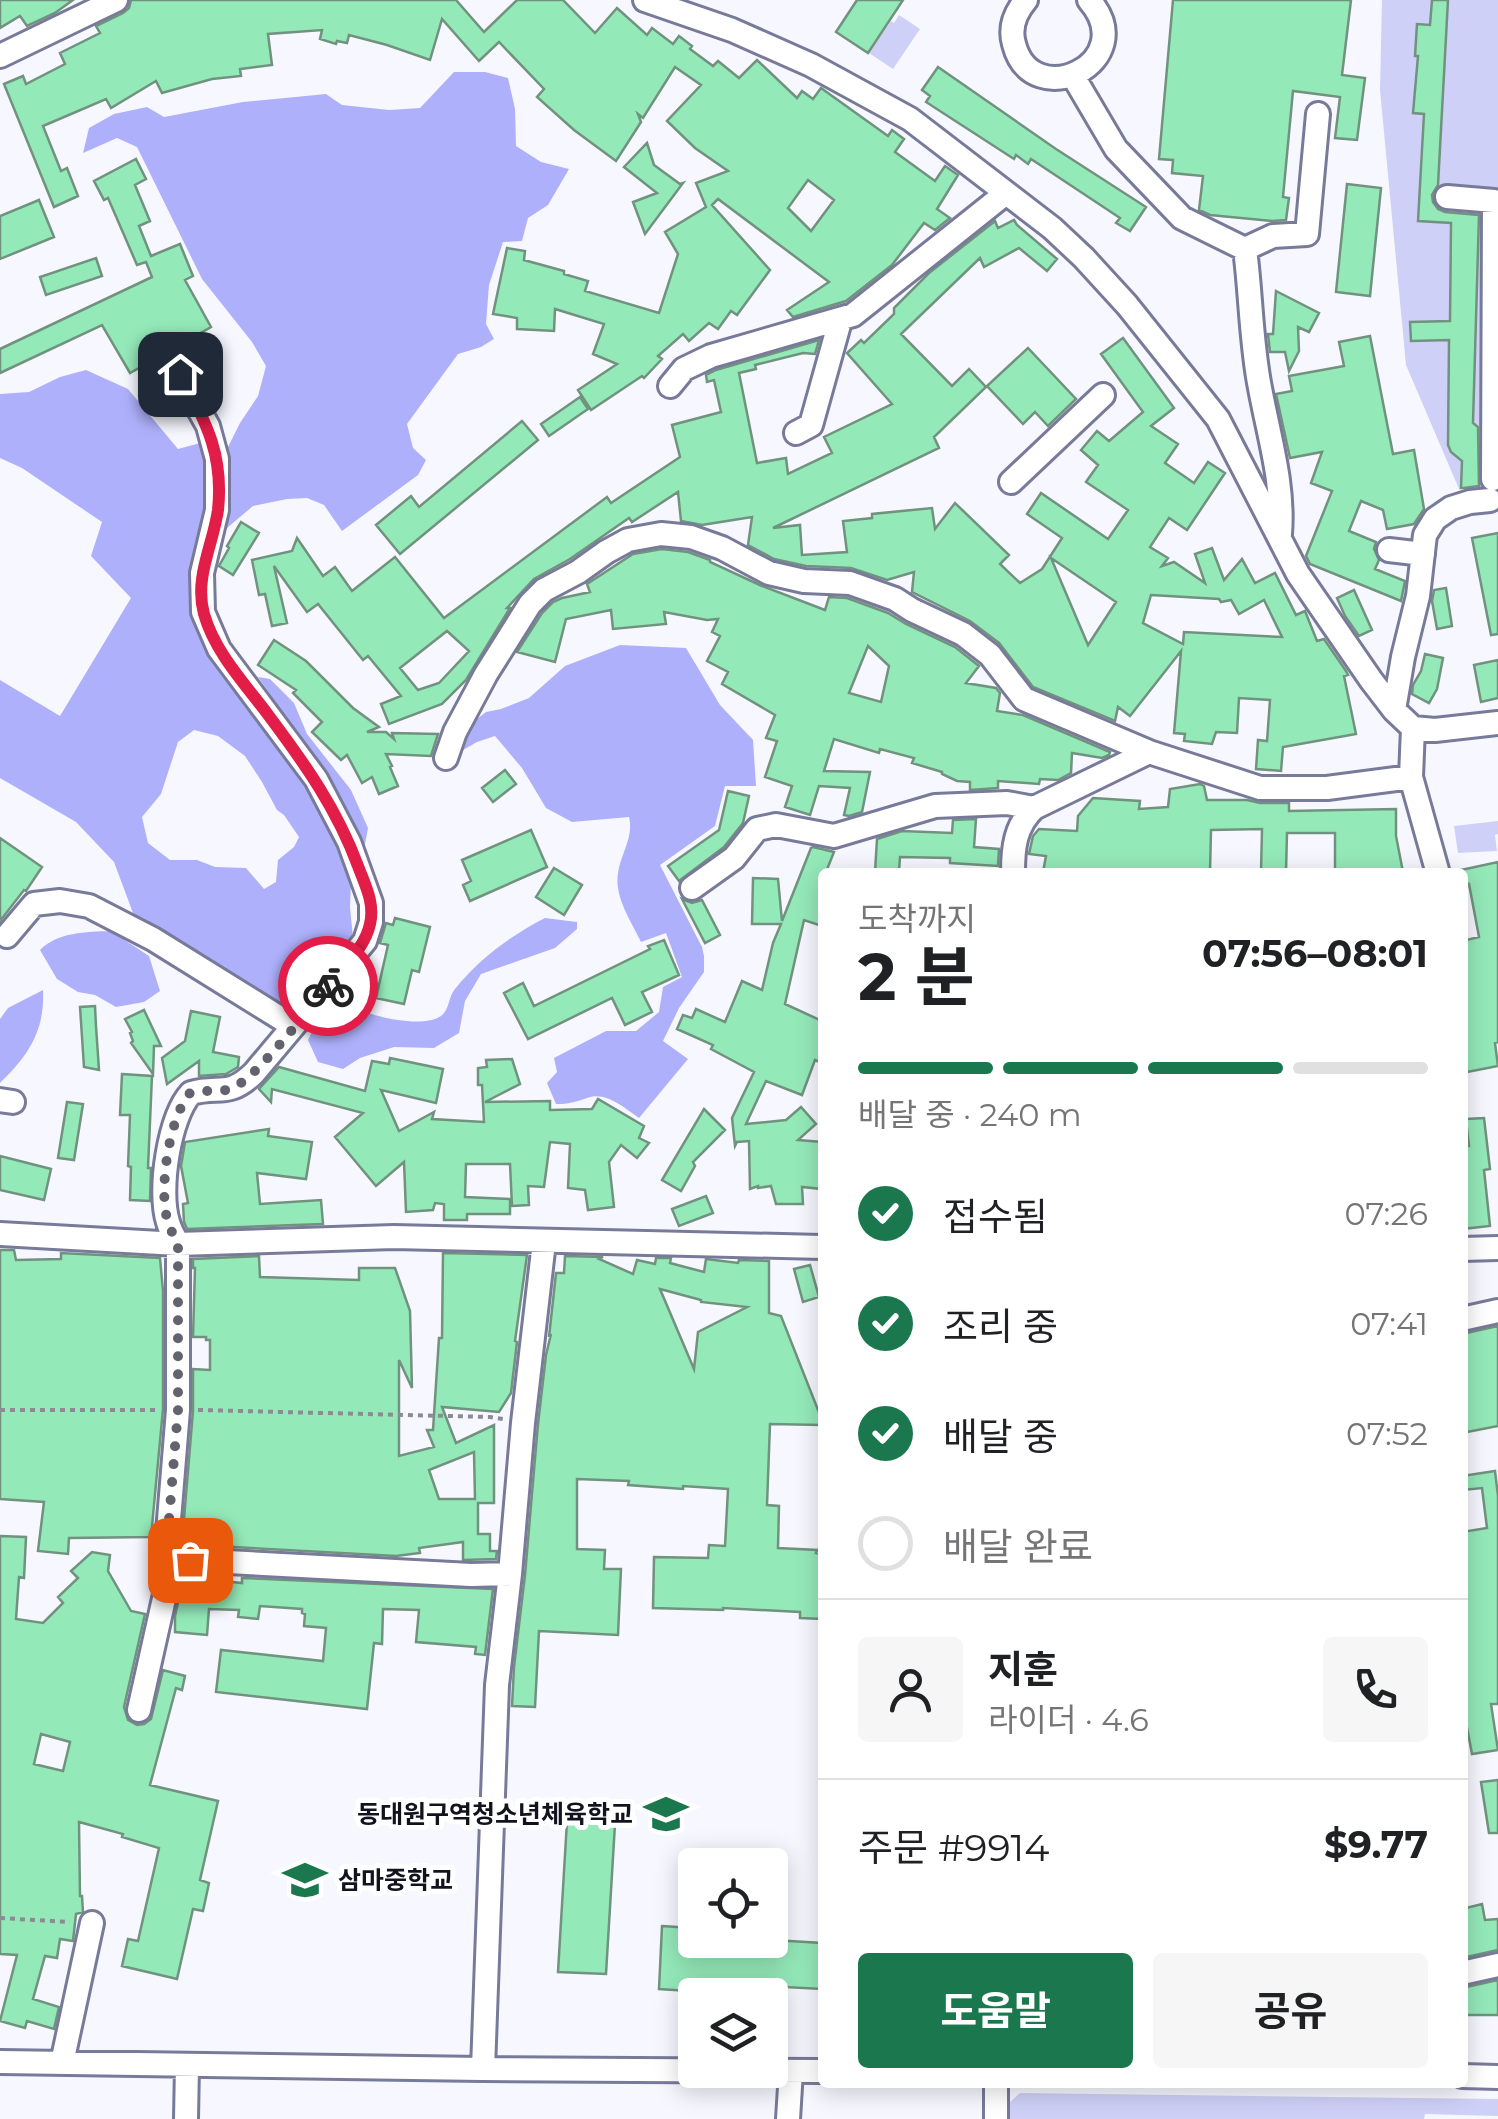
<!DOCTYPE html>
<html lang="ko">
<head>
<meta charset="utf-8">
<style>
	:root { --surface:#fff; --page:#f6f6f6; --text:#202124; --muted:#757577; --line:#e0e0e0; --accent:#1b784e }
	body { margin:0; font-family:Montserrat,"Noto Sans KR",sans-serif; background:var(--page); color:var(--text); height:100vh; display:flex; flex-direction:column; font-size:38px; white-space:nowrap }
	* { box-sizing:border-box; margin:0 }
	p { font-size:32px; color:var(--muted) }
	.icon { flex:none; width:55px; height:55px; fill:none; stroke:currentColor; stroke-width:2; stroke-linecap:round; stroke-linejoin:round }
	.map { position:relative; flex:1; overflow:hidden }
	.panel { position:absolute; left:818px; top:868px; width:650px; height:1220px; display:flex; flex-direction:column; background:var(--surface); border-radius:10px; box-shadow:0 5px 25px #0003 }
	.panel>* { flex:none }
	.fabs { position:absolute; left:678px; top:1848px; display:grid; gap:20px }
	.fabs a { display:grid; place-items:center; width:110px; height:110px; border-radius:10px; background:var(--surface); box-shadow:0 5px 25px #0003; font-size:50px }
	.pin { position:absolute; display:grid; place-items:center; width:85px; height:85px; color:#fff; margin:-42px; border-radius:20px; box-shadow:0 5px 15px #0006 }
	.courier { position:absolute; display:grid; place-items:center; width:100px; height:100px; margin:-50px; border:8px solid #e11d48; border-radius:50%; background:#fff; color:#222; box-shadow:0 2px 12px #0007 }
	.summary em { font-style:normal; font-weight:700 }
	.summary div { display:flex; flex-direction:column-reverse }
	.summary { display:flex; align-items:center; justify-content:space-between; height:170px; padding:0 40px }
	h1 { font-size:65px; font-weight:700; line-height:75px }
	.bar { display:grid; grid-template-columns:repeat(4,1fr); gap:15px 10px; align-content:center; height:120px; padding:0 40px }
	.bar i { height:12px; border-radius:8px; background:var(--line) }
	.bar .on { background:var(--accent) }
	.bar p { grid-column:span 4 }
	.line { display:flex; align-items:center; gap:25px; padding:0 40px; border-top:2px solid var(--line) }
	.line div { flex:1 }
	.round { display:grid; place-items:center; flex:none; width:105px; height:105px; border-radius:10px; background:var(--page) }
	ol { padding:0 40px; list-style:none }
	li { display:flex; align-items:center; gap:30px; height:110px }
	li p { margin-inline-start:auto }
	li .icon { padding:10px; border-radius:50%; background:var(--accent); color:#fff; stroke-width:4 }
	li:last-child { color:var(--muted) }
	li i { width:55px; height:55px; border:5px solid var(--line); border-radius:50% }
	.button { display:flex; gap:20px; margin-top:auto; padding:20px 40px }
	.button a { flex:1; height:115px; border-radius:10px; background:var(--accent); color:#fff; font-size:40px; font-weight:700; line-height:115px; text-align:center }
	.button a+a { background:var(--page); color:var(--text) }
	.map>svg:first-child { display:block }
</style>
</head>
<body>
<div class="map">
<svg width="1498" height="2119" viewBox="0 0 1498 2119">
	<rect width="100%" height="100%" fill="#f7f8ff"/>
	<path fill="#ced0f7" d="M1382,0H1498V490L1459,489L1406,365L1380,90Z
		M899,15L920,29L893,69L869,53L891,21L894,23Z
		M1498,821V834L1495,835L1497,851L1458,853L1454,826Z
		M1020,2093L1498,2099V2116L1425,2114L1424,2119H1007L1010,2102Z"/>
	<path fill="#aeb0fb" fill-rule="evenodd" d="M454,72H485L508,78L515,109L516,146L541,162L569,169L548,205L528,218L522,241L503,242L489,285L486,324L494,339L481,347L458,354L407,424L413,448L426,460L418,475L342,531L324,505L307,498L287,499L253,506L227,528L223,516L224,455L240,423L258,396L266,366L252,342L202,279L137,147L117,138L83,153L89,128L114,114L147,107L164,117L243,102L326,94L342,105L389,110L420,108Z
		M86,370L128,389L178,449L204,442L210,489L194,610L323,809L346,851L351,882L350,907L353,938L292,1010L282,1009L133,913L114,862L76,822L0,778V680L60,716L131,598L91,556L102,522L22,468L0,458V394L29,392L60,377ZM194,730L218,736L245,756L262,782L277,810L284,815L299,837L294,847L278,860L276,882L264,889L246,868L215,867L197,860H170L148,843L142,817L161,794L178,742Z
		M620,645L686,648L720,705L753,740L756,786H725L715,826L660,865L702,947L704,956V972L679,1008L663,1041L688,1059L639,1118C624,1108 606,1091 587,1098C575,1102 569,1104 556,1104L547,1083L557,1072L554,1058L606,1031H636L659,1012L663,987L682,977L666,933L641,942C631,921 614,897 618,873C621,853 634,837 629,817L572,822L546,808L522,768L495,736L477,742L463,750V730L486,712L501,709L529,698L565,666Z
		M258,677L270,679L294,703L307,734L351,790L368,828L363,855L331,782Z
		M545,918L577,922V929L555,948L481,974L465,1001L459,1033L434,1048L394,1047L360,1058L343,1069L318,1062L308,1040L326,1003L364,956L367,968L356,991L359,1009C377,1018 424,1028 441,1016C450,1009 448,997 455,989C479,959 510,936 545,918Z
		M111,931L149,956L160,991L144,1002L116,1007L95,995L78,992L57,979L40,950C58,932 86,932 111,931Z
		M43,990C45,1031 28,1056 0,1083V1019L8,1008Z"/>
	<path fill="#94e9b9" stroke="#71927e" stroke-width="2.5" fill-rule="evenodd" d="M0,0H73L55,13L27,26L20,16L0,28Z
		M131,0H456L484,32L517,0H563L595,33L617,8L647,35L652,28L673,44L679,36L692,46L690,49L713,66L718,61L739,78L757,60L797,98L802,91L813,99L821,88L888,136L892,130L904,139L895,152L935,181L945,166L958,175L937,209L950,218L935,230L924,223L892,265L846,301L793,317L787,310L829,282L718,199L712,205L770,270L737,315L731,311L718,329L709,323L689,341L683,334L658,356L662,359L644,378L642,376L591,410L578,390L617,364L593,354L604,324L555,309L554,331L517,329V318L493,314L507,248L525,251L524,260L564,271V274L588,281L585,291L659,313L678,254L665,232L706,207L696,183L728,171L695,148L667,121L701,85L675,67L643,118L638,114L641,122L616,161L574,130L537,97L544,89L499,42L479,61L442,19L430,60L387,45L349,35L347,43L337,41L336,44L320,39L322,30L268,34L272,65L240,69L241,76L212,79L162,93L156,81L111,108L106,99L43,126L61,171L67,168L78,196L54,207L4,84L23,76L26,84L65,64L60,53L100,33L96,26L123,13L129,8ZM808,180L834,200L811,231L788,208Z
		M857,0H903L868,53L836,32Z
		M1173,0H1351L1342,75L1365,78L1357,140L1335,138L1340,97L1293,91L1283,197L1289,198L1286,220L1272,221L1210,215L1199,210L1203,176L1172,173L1173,160L1159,159Z
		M1432,0H1448L1438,185L1432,195L1433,202L1438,209L1445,212L1479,215L1473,423L1478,427L1479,486L1464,488H1461L1462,461L1451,452L1448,445L1449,340L1411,341L1410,322L1450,321L1451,223L1418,221L1424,114L1413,113L1418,56H1415L1417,24L1430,25Z
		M938,67L1056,149L1146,207L1130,231L1116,223L1120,218L1031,159L1028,164L1016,155L1014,159L926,102L930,96L922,90Z
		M647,143L654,165L680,184L683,183L645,234L633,202L657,193L624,167Z
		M136,159L146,179L135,185L150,221L139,226L151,256L180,244L193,276L185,280L211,327L130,373L102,325L0,373V349L152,277L146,262L137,265L108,198L104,200L94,181Z
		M1347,184L1381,188L1370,296L1336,292Z
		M39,200L54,237L0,259V216Z
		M1014,220L1017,225L1057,259L1047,271L1019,248L984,267L980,258L901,334L952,386L969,369L986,387L934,437L939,448L773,528L800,525L802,555L847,552L843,521L872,518V514L932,508L935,529L955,503L1009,555L1000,564L1020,583L1042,569L1062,538L1027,514L1041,493L1108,539L1128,510L1086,482L1098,465L1081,450L1097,431L1109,441L1143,412L1101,354L1123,338L1174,408L1151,426L1178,444L1165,463L1194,483L1208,462L1225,473L1187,530L1169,518L1150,547L1168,558L1162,566L1174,562L1205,583L1195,554L1212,548L1224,580L1242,559L1255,583L1275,573L1296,615L1305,611L1317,641L1324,639L1346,671L1348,675L1344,676L1356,734L1283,747L1281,771L1256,769L1258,740L1267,741L1270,700L1239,698L1237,733L1216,732L1212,744L1184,741L1185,734L1174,733L1181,651L1130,716L1118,707L1115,721L1033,687L999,643L970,621L912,592L914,572L887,580L851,568L806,566L774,559L748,545L752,517L702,525L681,521L678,492L632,522L629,518L570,559L534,579L507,608H510L466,680L442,704L389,724L381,704L401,696L368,656L363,660L318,604L307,612L274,566L287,623L272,626L265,594L259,595L252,560L292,551L297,538L323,576L335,567L352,591L395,557L444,618L607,497L611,503L680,457L672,425L721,412L714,380L707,382L706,375L716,370L819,340L815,354L803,353L755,365L756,369L739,373L757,463L786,458L788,474L832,453L824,437L892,404L847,353L861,340L864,343L894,314V308L929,273L995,221L998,228ZM1051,558L1116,602L1088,645ZM1151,595L1219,599L1221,602L1231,600L1239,614L1264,600L1282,637L1184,632L1183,644L1143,623ZM447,631L469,651L439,683L418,690L400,668Z
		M96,258L102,276L46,295L40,277Z
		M1276,291L1319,313L1309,332L1298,327L1299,351L1289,371L1285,352H1270L1268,334H1273Z
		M1370,336L1393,454L1414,450L1424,509L1414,524L1387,529L1383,510L1361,501L1349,531L1376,542L1374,549L1379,560L1375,569L1405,581L1401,601L1310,564L1306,556L1332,491L1311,483L1322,452L1290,458L1276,394L1292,391L1289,376L1344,366L1339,342Z
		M1028,348L1076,399L1048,426L1035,412L1023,424L987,386Z
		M580,397L588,409L549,436L541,424Z
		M522,421L538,440L400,554L376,525L411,496L419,507Z
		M241,522L259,533L233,575L219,566L229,548L227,546Z
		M1498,533V634L1491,635L1472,538Z
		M662,549L688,552L710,560V562L762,586L825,610L829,597L847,598L888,613L906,624L955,647L979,666L966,683L996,688L1000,693L997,711L1023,715L1110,752L1109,755L1102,758L1072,753L1071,773L1058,780L1040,779L1039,784L998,781V788L970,790V782L957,781L942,774V772L912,763L914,758L880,749L879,753L834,739L824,771L870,772L862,812L849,816L844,815L850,788L819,786L810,815L785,807L792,786L765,777L777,741L766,738L775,715L722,684L728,672L707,661L720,636L712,632L718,619L707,620L664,612L666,624L613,629L611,610L566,619L555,662L517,652L542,613L553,602L562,598L590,592L587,584L633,554ZM868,646L889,666L881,702L849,693Z
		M1446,588L1452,626L1437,629L1432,601L1434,590Z
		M1354,590L1372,630L1359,636L1345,616L1337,598Z
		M274,640L306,661L353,708L379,727L367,732H386L394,739L392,733L438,734L431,756L386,754L392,766L390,767L398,786L379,794L372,777L362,783L347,755L341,760L312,732L322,722L293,693L296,690L258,665Z
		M1425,654L1443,658L1437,689L1429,703L1412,694L1413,685L1421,671Z
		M1498,660V698L1481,702L1474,665Z
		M505,770L516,784L493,802L482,788Z
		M1200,784L1204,786L1207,800H1247L1260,803H1289V811L1396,809V836L1403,872H1335V833H1287L1286,872H1261L1262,829L1211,830L1210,872H1043L1046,856L1029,854L1033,836L1039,829L1077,831L1078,816L1093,798L1140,801L1139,809L1168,807L1170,789Z
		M728,791L749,796L743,823L724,847L679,881L668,866L719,830Z
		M976,819L974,847L999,849L998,866L950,863V858L900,857L899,872H875L877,839L902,831L952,833L953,820Z
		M531,830L547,867L470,901L463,885L471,881L462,860Z
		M0,838L42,867L26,891L24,890L0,921Z
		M813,847L834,852L826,872H822V926L804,920L785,1004L822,1021V1063L815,1060L802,1095L766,1081L746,1124L786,1120L801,1107L816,1124L798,1140L822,1142V1189L802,1187L803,1204H776L771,1186L758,1188V1186L750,1189L749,1141L737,1142L735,1146L732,1118L754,1072L711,1049L713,1045L677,1029L683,1015L692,1018L696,1009L725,1022L742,981L762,990L773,943L781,924H752L753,878L778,879L782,921L811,848Z
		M1498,862V1042L1495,1043L1498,1066L1462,1073V941L1479,937L1469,884L1464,885L1461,870Z
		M554,868L582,885L564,915L536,897Z
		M682,899L692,903L702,900L720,935L705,943Z
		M395,918L430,927L419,972L412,970L404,1004L376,998L388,945L380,943L386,923L393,925Z
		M664,940L679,975L642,992L652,1012L625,1025L612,998L528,1039L504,993L523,983L534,1006L650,949L648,946Z
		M95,1006L96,1026L99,1070L84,1067L80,1007Z
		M144,1010L161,1046H154L153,1074L131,1043L133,1041L130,1033L132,1032L125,1019Z
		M191,1011L220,1017L213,1052L239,1057L238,1067L226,1074L199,1076V1061L167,1084L162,1058L185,1041Z
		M390,1058L443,1069L436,1103L381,1090L399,1131L434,1112L432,1119L484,1122L482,1085H478V1068L487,1067L486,1060L512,1059L520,1084L485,1102L550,1101V1110L592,1109L598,1099L644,1126L639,1138L649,1143L637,1158L621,1145L609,1162L614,1207L588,1210L585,1190L568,1188L570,1144L550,1142L544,1187L528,1186L529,1205L512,1206L510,1164H466L465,1197L510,1199V1214H467V1220H444V1204L435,1203L433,1210L406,1212L404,1162L376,1186L335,1137L363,1113L272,1089L271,1102L259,1089L279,1067L365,1091L372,1061L389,1064Z
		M122,1074L152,1076L148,1168H151L150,1201L130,1200L131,1167L128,1166L130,1115H120Z
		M67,1102L83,1104L74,1160L58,1158Z
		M704,1109L725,1130L693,1162L695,1166L681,1191L662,1180Z
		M1484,1118L1490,1169L1484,1170L1490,1226L1462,1229V1147L1469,1146L1466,1119Z
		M269,1129L268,1136L312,1142L306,1179L257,1173L260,1204L321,1200L323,1224L187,1229L184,1222L183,1204L188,1203L181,1166L185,1142Z
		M0,1156L51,1169L44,1200L0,1190Z
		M706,1196L713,1213L679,1226L672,1209Z
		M0,1250H14L16,1260L61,1259V1253L160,1258L163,1291V1409L151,1537L69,1538L68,1554L38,1551L44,1502L0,1499Z
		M443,1253L527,1255L515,1341L517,1342L511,1393L499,1412L442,1407L456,1443L494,1425V1503H478V1534H490V1551H497L496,1559L463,1560V1542L419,1548L420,1553L396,1556L195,1545V1536H185L183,1531L193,1411V1369L210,1370V1340H206V1337H193L195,1268H193V1259L259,1256L260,1277L359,1280V1268H395L410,1311L412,1388L399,1360V1456L434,1447L427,1430H433L439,1338H442ZM474,1452L475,1499H439L429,1470Z
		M565,1256L603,1257L599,1259L633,1274L637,1260L655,1264L656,1258H671L670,1263L704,1272L706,1259L738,1263L739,1260L769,1261V1313L781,1316L822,1420V1425L770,1424L767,1505L779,1506L778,1548L817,1550L816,1553L822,1554V1619L800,1618V1612L723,1608V1610L653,1608L654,1557L708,1558L709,1545L725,1546L728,1489L683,1486V1489L628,1485L629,1481L577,1479V1549L605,1550L604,1569H621L618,1635L539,1631L535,1707L512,1706L514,1667L525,1575L538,1424L546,1355L551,1334L549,1337L556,1273H564ZM660,1289L701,1300V1302L747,1307L698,1332L694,1369Z
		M810,1265L819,1297L803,1302L794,1269Z
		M1498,1326V1426L1462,1433V1376H1466L1462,1354V1334Z
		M1495,1471L1498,1496V1704H1491L1498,1750L1472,1754L1462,1701V1532L1487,1528L1482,1488L1462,1490V1476Z
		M0,1536L26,1537L24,1578L19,1577L16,1619L43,1623L63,1603L58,1597L78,1578L71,1571L92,1552L110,1555L108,1571L131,1611L145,1614L124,1707L128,1720L137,1725L144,1724L151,1719L163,1670L185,1676L182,1690L176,1688L150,1785L218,1801L200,1880L209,1883L203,1911L193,1909L177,1979L122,1966L128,1939L138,1941L159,1848L122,1837L123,1834L79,1822L80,1896H82L83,1912L76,1914L73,1941L60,1939L57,1958L45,1956L33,1999L59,2007L54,2029L27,2021L25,2028L0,2021L17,1955L0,1954ZM41,1734L70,1742L63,1771L34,1764Z
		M184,1577L242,1583V1578L493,1589L485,1655L475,1654L476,1647L416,1642L419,1610L383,1609L382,1644L374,1643L367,1709L216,1692L221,1650L323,1661L326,1628L304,1626L305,1614L302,1613V1609L260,1606L258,1619L238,1617L239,1610L209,1609L207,1635L175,1632V1616Z
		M1498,1780V1833H1489L1481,1782Z
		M567,1821L615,1824L606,1974L558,1972Z
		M1482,1904L1485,1920L1498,1919V1950L1462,1958V1909Z
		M662,1926L692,1928V1935H695V1940H773L822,1943V1989L765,1986L764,1990L736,1988V1984L689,1981V1991L659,1989Z
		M1498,1980V2015H1462V1988Z"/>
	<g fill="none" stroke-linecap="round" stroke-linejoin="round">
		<g stroke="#787a99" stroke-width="28">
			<path id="minor" d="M645,0L732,30L811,65L910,119L1052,228L1084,258L1127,305L1218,419L1298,574L1371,680L1394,710L1413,728L1411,777L1437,870
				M1026,0C1015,13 1009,27 1014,44C1032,115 1143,62 1089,0
				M0,56L116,0
				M1073,76L1116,149L1182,218L1245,249C1251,295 1251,343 1260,388C1269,437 1284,484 1280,534
				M1447,197L1494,201L1493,479
				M1245,249L1273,236L1307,234L1318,114
				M179,374L208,426L217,459V510L202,573L203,612L219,649L316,779L349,842L371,903V922L365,941L254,1073C228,1098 220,1085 191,1093C169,1117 158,1191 168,1222C170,1230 174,1237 178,1244V1410L168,1532L174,1554L190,1560L471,1575L510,1574
				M670,386L684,369L711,356L853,315L1006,193
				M796,433L811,425L840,321
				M1011,482L1103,395
				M1389,550L1423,554
				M1394,710L1403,657L1418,596L1425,535L1435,519L1451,508L1470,502L1490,500
				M1413,728L1435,730L1498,723
				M446,758L455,732L486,674L530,604L544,590L578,572L606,552L628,540L661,534L691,537L722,548L769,573L804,581L850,583L895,599L912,610L963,634L990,655L1024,699L1149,752L1260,788H1327L1411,777
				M1013,872C1013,848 1015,826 1034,808L1149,752
				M692,888L734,858L757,829L776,825L834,836L935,806L1007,803L1034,808
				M7,936L34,904L60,901L89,906L153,939L293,1026
				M0,1100L13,1102
				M0,1234L178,1244L394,1237L822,1247
				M1462,1249L1498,1248
				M1462,1319L1498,1311
				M139,1710L174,1554
				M1462,1973L1498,1965
				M0,2062L483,2069L822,2071
				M62,2063L92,1923
				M483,2069L497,1685L510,1574L523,1423L544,1242
				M1462,2076L1498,2077
				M186,2119L187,2065
				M788,2119L791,2071
				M996,2119V2082"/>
		</g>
		<path stroke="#8b8b94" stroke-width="4" stroke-dasharray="5 5" stroke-linecap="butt" d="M0,1410H159
			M198,1410L490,1417L503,1419
			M0,1918L70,1922"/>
		<use href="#minor" stroke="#fff" stroke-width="22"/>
	</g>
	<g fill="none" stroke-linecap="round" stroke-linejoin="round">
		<path stroke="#63636d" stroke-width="10" stroke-dasharray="0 18" d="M190,1560L174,1554L168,1532L178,1410V1244C175,1237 170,1230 168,1222C158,1192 169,1117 190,1093C204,1089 217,1093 230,1089C254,1082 308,1009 328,986"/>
		<path stroke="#e11d48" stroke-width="12" d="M180,374C205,421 224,453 218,510C213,545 194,578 204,614C215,653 246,685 269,716C305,764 337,809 358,866C365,885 375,903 370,924C365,948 343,967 328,986"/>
	</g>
	<defs>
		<g id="school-bare" transform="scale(3.45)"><path d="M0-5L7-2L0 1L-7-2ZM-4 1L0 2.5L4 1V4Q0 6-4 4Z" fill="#1b784e" stroke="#fff" stroke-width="2.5" paint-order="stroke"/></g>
	</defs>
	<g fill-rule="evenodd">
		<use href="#school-bare" x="666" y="1814"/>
		<use href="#school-bare" x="305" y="1880"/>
	</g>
	<g text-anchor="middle" stroke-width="10" stroke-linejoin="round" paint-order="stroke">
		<g font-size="25" font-weight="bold" fill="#13131f" stroke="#fff" text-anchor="end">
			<text x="633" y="1823">동대원구역청소년체육학교</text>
			<text x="338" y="1889" text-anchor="start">삼마중학교</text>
		</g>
	</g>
</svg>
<div class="fabs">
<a><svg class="icon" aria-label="locate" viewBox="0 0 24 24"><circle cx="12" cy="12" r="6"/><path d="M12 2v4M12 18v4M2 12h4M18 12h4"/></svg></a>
<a><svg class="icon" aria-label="layers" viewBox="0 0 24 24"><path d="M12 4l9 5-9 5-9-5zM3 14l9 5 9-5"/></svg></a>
</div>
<div class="pin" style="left:190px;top:1560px;background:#ea580c"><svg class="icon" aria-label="bag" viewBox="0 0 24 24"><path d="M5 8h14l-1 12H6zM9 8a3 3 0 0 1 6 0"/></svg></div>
<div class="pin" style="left:180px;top:374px;background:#1f2937"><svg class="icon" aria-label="home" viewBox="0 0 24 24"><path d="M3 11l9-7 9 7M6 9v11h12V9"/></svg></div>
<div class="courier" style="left:328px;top:986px"><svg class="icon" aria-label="bike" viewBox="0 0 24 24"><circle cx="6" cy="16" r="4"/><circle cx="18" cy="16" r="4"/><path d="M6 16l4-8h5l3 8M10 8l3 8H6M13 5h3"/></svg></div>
<section class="panel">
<div class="summary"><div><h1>2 분</h1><p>도착까지</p></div><em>07:56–08:01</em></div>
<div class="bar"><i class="on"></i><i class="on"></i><i class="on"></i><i></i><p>배달 중 · 240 m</p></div>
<ol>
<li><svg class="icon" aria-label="check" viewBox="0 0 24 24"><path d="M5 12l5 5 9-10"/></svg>접수됨<p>07:26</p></li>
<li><svg class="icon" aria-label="check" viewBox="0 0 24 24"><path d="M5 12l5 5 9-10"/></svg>조리 중<p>07:41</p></li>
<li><svg class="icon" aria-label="check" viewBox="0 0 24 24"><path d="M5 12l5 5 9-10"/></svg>배달 중<p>07:52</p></li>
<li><i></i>배달 완료</li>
</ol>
<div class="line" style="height:180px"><a class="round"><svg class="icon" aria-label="person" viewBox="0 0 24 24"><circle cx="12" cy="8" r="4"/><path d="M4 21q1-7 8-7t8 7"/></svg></a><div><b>지훈</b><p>라이더 · 4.6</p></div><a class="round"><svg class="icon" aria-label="phone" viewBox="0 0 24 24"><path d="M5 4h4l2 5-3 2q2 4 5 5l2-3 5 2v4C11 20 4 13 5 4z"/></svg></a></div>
<div class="line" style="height:130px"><div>주문 #9914</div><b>$9.77</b></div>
<div class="button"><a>도움말</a><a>공유</a></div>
</section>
</div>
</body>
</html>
